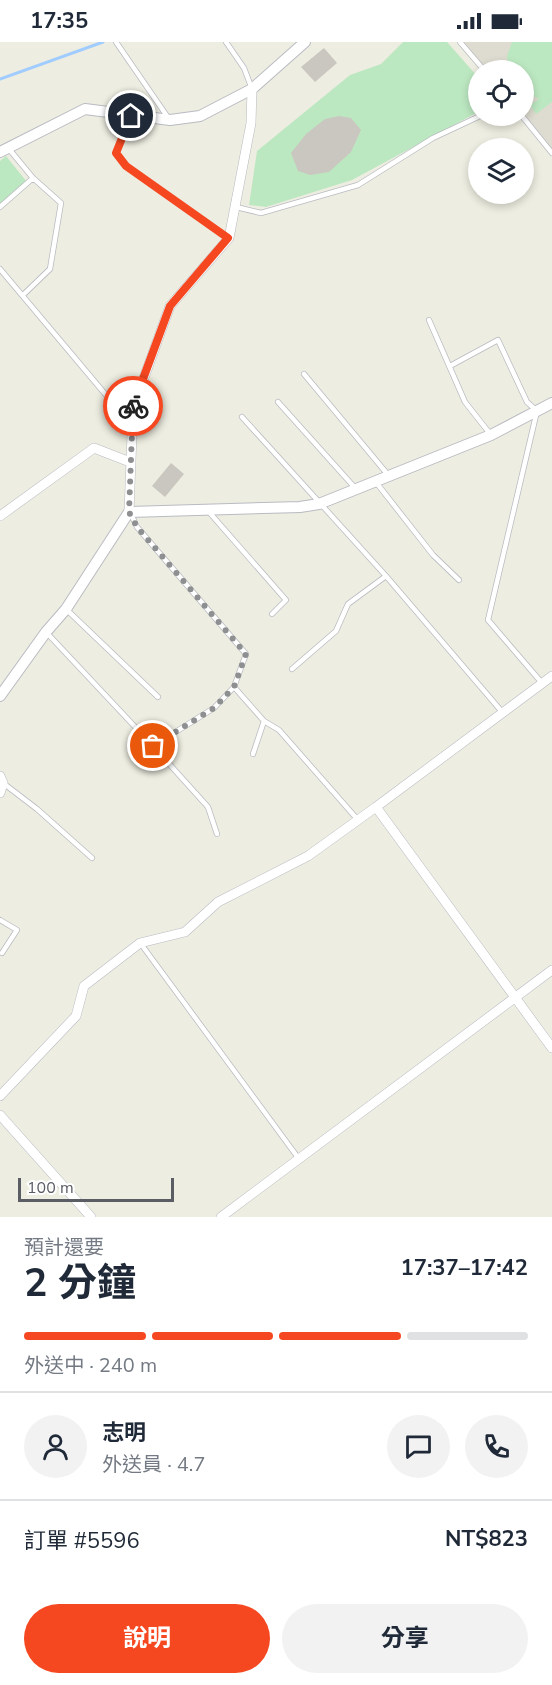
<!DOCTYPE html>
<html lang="zh-TW">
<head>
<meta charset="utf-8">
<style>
	:root { --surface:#fff; --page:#f2f2f3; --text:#1f2937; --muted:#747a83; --line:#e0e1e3; --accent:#f54821 }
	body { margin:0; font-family:"Nunito Sans","Noto Sans TC",sans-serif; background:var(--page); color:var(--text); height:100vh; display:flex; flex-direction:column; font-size:22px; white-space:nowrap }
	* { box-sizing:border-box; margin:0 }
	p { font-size:20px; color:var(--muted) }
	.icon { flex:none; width:33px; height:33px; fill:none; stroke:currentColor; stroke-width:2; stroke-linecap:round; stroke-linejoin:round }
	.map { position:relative; height:1175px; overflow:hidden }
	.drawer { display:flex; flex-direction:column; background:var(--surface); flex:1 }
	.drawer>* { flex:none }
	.fabs { position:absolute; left:468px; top:18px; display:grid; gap:12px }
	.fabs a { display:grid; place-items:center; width:66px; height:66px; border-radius:50%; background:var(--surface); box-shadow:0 3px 9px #0003; font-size:30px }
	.scale { position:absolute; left:18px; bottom:15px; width:156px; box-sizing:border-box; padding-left:6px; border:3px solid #5a5d64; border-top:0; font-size:16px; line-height:21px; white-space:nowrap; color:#5a5d64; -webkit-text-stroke:4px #fff; paint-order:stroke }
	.pin { position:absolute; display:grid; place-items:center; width:51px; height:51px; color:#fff; margin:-26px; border:3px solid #fff; border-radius:50%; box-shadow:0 2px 6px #0007 }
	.courier { position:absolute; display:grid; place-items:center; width:60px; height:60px; margin:-30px; border:4px solid #f54821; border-radius:50%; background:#fff; color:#222; box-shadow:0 2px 8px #0007 }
	.overview em { font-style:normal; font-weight:700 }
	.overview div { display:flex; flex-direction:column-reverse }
	.overview { display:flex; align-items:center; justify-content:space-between; height:102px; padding:0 24px }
	h1 { font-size:39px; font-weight:700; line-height:45px }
	.bar { display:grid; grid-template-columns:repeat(4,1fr); gap:9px 6px; align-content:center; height:72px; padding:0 24px }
	.bar i { height:8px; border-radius:4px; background:var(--line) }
	.bar .active { background:var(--accent) }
	.bar p { grid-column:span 4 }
	.line { display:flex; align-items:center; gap:15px; padding:0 24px; border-top:2px solid var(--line) }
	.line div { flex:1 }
	.round { display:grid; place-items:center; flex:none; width:63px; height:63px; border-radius:32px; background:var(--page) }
	.cta { display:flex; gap:12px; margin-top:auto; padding:12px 24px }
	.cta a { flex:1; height:69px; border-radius:36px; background:var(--accent); color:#fff; font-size:24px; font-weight:700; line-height:69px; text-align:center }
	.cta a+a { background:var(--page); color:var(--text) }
	.status { display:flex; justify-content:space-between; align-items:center; height:42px; padding:0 30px; background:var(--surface); direction:ltr }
	.status svg { height:16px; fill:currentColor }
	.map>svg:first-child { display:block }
</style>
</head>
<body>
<div class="status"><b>17:35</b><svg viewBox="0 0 49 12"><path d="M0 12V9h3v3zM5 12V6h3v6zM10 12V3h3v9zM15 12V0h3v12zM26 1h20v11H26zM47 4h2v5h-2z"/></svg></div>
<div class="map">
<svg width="552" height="1175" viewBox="0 0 552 1175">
	<rect width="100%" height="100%" fill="#eeede1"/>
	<path fill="#dedcd0" d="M462,0H552V109L524,74V28H485Z"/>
	<path fill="#bce8c1" d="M403,0H447L478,35V70L352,138L266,165L249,163L257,109L350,33L381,22Z
		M512,0H552V60L536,72L530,63L539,57L524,49V28H508L507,14Z
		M6,114L27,140L0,162V119Z"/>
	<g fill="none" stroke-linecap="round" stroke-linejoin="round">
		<path stroke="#a1ccff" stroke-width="3" d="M0,37L103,0"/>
	</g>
	<path fill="#c9c7bf" d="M324,6L337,21L315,40L301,25Z
		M339,74L351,76L361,88L351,110L329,130L310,133L298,129L291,111L306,92L325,77Z
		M171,421L184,432L165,455L152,444Z"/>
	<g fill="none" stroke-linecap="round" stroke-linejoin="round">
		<g stroke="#b9bbc2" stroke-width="6">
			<path id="service" d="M116,0L169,77
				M226,0L244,26L252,47
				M460,0L484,28
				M131,74L116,111L126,124L228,196
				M522,74L552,111
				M9,107L33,136L61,161L50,227L23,253
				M0,165L33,136
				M236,165L261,171L358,143L433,96L480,74
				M0,227L106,353L133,366
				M429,278L465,360L491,393
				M450,324L498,298L527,360L537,369L488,578L542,641
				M304,332L389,434
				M278,360L356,447
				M242,375L386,534L503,671
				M375,439L433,513L459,538
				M209,470L286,558L272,572
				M131,472L137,485L246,612L234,645
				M66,567L158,655
				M46,590L153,704L214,666L234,645L264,679L279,688L358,778
				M292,627L336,589L348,562L386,534
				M153,704L208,765L217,792
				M253,712L264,679
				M3,741L37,767L92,816
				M0,878L17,888L2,911
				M141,902L299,1117"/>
		</g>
		<g stroke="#b9bbc2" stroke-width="10">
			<path id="minor" d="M129,470L133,366L170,264L229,196L251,81L252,47
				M0,474L94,406L130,420
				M552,634L376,765L552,1006
				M0,734L3,741L0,751
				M0,1054L76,974L84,944L140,901L185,890L218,860L308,814L376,765
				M0,1073L91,1175
				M221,1175L552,928"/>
		</g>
		<g stroke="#b9bbc2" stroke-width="12">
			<path id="tertiary" d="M0,110L85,67L170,78L200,74L252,47L305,0
				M0,654L46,590L66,567L129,470L300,465L319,462L491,393L552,361"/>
		</g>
		<use href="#service" stroke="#fff" stroke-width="4.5"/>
		<use href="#minor" stroke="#fff" stroke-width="9"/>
		<use href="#tertiary" stroke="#fff" stroke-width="10"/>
	</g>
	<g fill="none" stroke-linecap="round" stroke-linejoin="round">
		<path stroke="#8e8f90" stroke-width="6" stroke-dasharray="0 10.8" d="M133,364L129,470L137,485L246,612L234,645L214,666L153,704"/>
		<path stroke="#f54821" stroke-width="8" d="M131,74L116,111L126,124L228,196L170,264L133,364"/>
	</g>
</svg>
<div class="fabs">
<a><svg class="icon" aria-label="locate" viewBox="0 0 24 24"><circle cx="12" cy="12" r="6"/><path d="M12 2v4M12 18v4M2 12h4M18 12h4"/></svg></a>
<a><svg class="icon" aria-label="layers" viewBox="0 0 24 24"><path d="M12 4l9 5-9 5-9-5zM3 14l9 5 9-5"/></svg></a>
</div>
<div class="scale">100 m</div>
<div class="pin" style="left:153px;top:704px;background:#ea580c"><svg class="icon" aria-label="bag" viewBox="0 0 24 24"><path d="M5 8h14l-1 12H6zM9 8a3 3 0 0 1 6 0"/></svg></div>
<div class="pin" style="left:131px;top:74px;background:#1f2937"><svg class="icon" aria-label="home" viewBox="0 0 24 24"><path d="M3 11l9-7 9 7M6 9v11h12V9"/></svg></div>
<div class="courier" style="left:133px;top:364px"><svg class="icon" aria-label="bike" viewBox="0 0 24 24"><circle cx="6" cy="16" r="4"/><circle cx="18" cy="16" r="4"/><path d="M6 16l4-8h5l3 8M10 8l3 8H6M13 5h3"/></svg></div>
</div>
<section class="drawer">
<div class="overview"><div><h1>2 分鐘</h1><p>預計還要</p></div><em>17:37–17:42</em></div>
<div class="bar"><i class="active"></i><i class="active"></i><i class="active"></i><i></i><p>外送中 · 240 m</p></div>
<div class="line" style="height:108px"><a class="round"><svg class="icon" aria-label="person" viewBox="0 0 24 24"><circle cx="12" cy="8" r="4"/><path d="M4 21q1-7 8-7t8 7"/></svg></a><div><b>志明</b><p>外送員 · 4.7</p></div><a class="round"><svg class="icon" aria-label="chat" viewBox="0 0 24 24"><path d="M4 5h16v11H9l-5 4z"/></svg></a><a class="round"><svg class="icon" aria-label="phone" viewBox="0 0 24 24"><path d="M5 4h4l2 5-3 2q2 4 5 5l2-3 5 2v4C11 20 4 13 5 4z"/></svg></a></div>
<div class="line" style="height:78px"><div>訂單 #5596</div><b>NT$823</b></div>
<div class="cta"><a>說明</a><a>分享</a></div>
</section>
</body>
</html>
